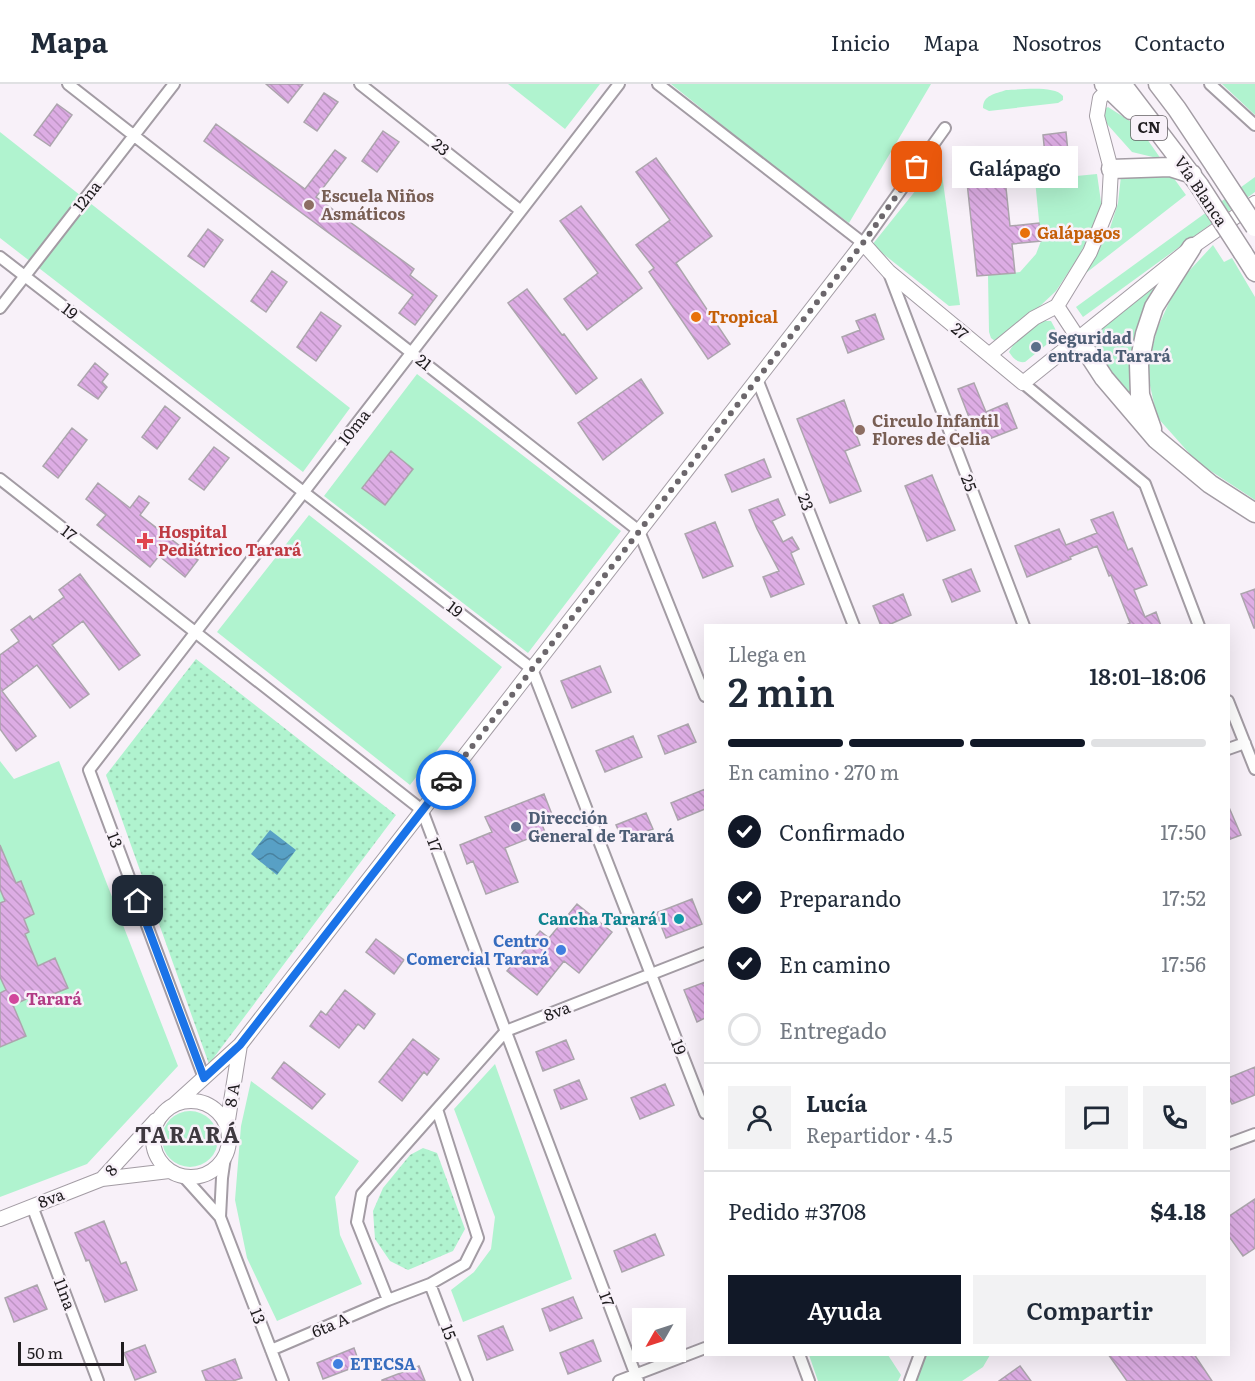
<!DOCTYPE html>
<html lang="es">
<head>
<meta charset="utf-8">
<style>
	:root { --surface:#fff; --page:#f2f2f3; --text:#1f2937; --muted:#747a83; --line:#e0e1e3; --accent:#111827 }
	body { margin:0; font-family:Literata,serif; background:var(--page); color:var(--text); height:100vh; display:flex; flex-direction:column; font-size:22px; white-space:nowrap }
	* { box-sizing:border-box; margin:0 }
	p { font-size:20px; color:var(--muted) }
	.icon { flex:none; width:33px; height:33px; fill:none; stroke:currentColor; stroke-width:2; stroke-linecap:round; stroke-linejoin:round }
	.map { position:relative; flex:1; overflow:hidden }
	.details { position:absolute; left:704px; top:540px; width:526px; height:732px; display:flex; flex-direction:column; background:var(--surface); border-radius:0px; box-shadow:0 6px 24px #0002 }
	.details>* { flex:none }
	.needle { width:39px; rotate:231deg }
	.controls { position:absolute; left:632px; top:1224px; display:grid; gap:12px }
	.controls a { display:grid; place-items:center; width:54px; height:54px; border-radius:0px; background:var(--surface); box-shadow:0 6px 24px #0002; font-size:30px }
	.scale { position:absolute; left:18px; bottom:15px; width:106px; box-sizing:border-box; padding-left:6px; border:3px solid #201d20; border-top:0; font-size:16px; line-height:21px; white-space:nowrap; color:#201d20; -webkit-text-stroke:4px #f8f1f9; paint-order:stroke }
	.pin { position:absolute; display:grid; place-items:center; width:51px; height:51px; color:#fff; margin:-26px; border-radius:12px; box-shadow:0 3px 9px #0006 }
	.courier { position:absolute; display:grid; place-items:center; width:60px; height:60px; margin:-30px; border:4px solid #1a73e8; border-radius:50%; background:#fff; color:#222; box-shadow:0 2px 8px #0007 }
	.bubble { position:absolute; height:42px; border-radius:0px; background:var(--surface); box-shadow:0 6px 24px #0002; font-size:20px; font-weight:600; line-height:42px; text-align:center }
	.head em { font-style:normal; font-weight:600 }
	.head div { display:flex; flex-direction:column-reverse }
	.head { display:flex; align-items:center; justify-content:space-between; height:102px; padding:0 24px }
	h1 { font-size:39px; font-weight:600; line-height:45px }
	.bar { display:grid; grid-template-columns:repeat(4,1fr); gap:9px 6px; align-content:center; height:72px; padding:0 24px }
	.bar i { height:8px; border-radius:4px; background:var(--line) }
	.bar .active { background:var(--accent) }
	.bar p { grid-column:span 4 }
	.line { display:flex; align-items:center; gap:15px; padding:0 24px; border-top:2px solid var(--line) }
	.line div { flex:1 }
	.round { display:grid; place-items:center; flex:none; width:63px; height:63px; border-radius:0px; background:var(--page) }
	ol { padding:0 24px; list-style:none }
	li { display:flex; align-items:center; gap:18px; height:66px }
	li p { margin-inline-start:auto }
	li .icon { padding:6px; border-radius:50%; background:var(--accent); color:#fff; stroke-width:4 }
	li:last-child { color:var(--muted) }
	li i { width:33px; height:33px; border:3px solid var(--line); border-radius:50% }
	.cta { display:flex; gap:12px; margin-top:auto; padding:12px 24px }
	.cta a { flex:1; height:69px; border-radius:0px; background:var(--accent); color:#fff; font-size:24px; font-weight:600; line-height:69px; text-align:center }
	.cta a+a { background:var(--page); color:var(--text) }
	header { display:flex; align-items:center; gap:36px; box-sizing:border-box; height:84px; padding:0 30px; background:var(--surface); border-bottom:2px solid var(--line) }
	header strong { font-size:28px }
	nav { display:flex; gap:33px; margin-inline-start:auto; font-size:21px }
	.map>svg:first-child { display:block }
</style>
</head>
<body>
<header>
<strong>Mapa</strong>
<nav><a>Inicio</a><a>Mapa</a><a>Nosotros</a><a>Contacto</a></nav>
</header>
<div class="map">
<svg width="1255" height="1297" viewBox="0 0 1255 1297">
	<defs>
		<pattern id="park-dots" width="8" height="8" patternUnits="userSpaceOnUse" patternTransform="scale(1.5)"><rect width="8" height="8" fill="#b0f3cf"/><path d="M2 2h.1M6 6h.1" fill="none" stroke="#97d0b1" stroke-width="1.8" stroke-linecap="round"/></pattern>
		<pattern id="water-waves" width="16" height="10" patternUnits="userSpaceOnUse" patternTransform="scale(1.5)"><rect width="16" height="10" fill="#58a0c5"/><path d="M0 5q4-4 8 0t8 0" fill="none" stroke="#4882a0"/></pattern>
		<pattern id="building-back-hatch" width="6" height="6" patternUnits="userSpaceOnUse" patternTransform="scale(1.5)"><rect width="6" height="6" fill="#ddade4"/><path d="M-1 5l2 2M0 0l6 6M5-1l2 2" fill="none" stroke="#bd94c3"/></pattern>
	</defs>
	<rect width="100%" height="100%" fill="#f8f1f9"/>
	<path fill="#b0f3cf" d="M508,0H600L565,45Z
		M671,0H931L849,139L803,106Z
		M1222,0H1255V31Z
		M1006,6C1020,6 1054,1 1063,12V16L1058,19L989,27L983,24C983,11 995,10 1006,6Z
		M1108,23L1133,39L1147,55L1161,75L1132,68L1107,40L1103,26Z
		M0,48L350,324L303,388L0,154Z
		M940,76L960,221L949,222L872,161Z
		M1170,89L1186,111L1086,189L1110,144L1118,119L1121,92Z
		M1097,90L1102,125L1079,172L1056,207L1021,240L1001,254L995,257L991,254L989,248L988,191L1020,188L1036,170L1041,157L1035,96Z
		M1255,93V108L1083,233L1076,223Z
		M1213,161L1224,178L1232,174L1255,213V416L1197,378L1157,333L1147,288L1157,245L1178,199Z
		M1164,194L1132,321L1096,269L1094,256L1100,244Z
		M1041,237H1051L1058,250L1051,257L1025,278C1017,279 1013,274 1009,268C1016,254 1029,246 1041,237Z
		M417,290L621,447L528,569L324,412Z
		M309,431L502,583L410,701L217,548Z
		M0,677L14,695L59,677L178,982L87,1080L0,1113Z
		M495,980L572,1195L463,1238L451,1206L474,1188L491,1165L495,1133L454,1025Z
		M251,997L359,1077L335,1113L340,1151L362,1200L277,1237L247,1174L235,1116L241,1042Z
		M162 1055a28 28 0 1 1 56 0a28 28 0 1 1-56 0Z
		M809,1271H888L901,1291L898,1297H818Z
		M926,1271H990L983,1283L962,1297H915Z"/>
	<path fill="url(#park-dots)" d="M196,575L396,731L209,980L106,691Z
		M423,1064L437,1069L465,1145L453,1167L408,1186L390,1177L375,1155L373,1127L383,1104L410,1071Z"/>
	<path fill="url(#water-waves)" d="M270,746L296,766L277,791L251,770Z"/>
	<path fill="url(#building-back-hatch)" stroke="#aca5ad" stroke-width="1.5" d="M266,0H303L288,19Z
		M324,9L338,18L317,47L304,38Z
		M57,20L72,31L50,62L34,51Z
		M216,40L305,105L335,66L346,74L316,113L414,185L410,191L437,212L415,241L399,229L413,211L204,57Z
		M383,47L399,58L377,88L362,77Z
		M1066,48L1070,88L1047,90L1043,51Z
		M656,74L712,152L676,179L730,260L708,275L649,188L654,184L636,161L670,136L636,88Z
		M1004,85L1010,142L1039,139L1041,157L1012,160L1015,189L977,192L966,89Z
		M581,122L642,204L587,246L564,215L598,189L560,137Z
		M208,145L223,156L204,183L188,172Z
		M272,187L287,198L266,228L251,217Z
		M527,205L562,251L564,250L597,294L576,310L508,219Z
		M321,228L341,242L316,277L297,263Z
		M875,230L884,255L848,269L842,253L860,246L856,237Z
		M95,279L108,290L102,298L107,303L98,315L78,301Z
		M641,295L663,329L603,376L578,339Z
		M974,299L986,328L1007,319L1017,344L979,359L958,305Z
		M844,316L860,361L845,367L861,407L830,419L797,335Z
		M165,322L180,334L157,365L142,353Z
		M72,344L87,356L58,394L43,382Z
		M214,363L229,374L204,406L189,395Z
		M391,367L413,385L385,421L362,404Z
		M764,375L771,393L732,408L725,391Z
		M932,391L955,446L927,457L905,402Z
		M98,399L130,424L139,412L149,419L140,431L198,476L185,493L159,472L150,483L97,441L106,431L86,415Z
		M778,415L785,431L772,437L783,458L792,453L799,465L791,469L804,500L771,513L763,493L779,487L757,445L749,426Z
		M1113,428L1128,466L1132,464L1147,501L1134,506L1145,533L1156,528L1161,542H1124L1130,539L1111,491L1109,492L1097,462L1070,473L1071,475L1027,493L1015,462L1059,445L1066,461L1097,449L1091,436Z
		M715,438L733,482L703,494L685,450Z
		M971,485L980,507L952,518L943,496Z
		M80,490L140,571L119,586L83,537L52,561L89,610L70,624L37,581L2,607L36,652L16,667L0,645V571L19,557L11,546L30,532L33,536L64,513L59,506Z
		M1255,505V544H1254L1241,510Z
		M903,510L911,531L886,542H881L873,522Z
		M600,582L611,608L572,624L561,597Z
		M688,640L696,658L665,670L658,652Z
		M633,652L642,673L605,688L596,667Z
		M705,705V725L678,736L671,719Z
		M544,710L553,733L541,738L545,748L505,764L518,798L486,810L473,777L467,780L460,761L492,748L485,733Z
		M1228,721L1241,751L1228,756Z
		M646,729L653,745L623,757L616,741Z
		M0,761L16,799L21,797L34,830L24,835L29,848L25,850L38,882L55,874L68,904L36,917L33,912L13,921L26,952L0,963V909L6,906L0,893V819L5,817L0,805Z
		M692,815L702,840L666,854L656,829Z
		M577,820L612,848L579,889L564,877L537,911L507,887L540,847L549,854Z
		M376,855L404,876L394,890L366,868Z
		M705,898V934L697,938L684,906Z
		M345,906L375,930L364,945L358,940L339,964L310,942L321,927L326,931Z
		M413,955L439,975L427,991L424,988L402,1017L379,998Z
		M566,956L574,975L543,987L536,968Z
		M284,978L325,1010L312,1025L272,994Z
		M1255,983V1011L1232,1020L1228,1012V994Z
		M579,996L587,1015L561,1025L554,1006Z
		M665,1000L674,1021L640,1035L631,1014Z
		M1255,1115V1164L1243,1172L1228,1151V1133Z
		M104,1137L121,1180L126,1178L137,1206L105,1218L89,1176L86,1177L75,1149Z
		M655,1150L664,1171L622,1188L614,1167Z
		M37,1201L47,1225L14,1238L5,1214Z
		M573,1213L582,1234L550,1247L542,1225Z
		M503,1242L513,1266L487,1276L478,1252Z
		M593,1256L601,1277L568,1290L560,1269Z
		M145,1261L156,1288L135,1296L124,1269Z
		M354,1264L360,1281L323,1295L317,1279Z
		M1108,1270H1194L1212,1297H1127Z
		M235,1275L242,1294L233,1297H206L202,1287Z
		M419,1282L425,1297H382V1296Z
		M1020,1282L1031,1297H999Z"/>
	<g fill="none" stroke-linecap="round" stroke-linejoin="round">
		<g stroke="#a39ca4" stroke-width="14">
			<path id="minor" d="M68,0L639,447L705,612
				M360,0L521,127
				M658,0L863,159L945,44
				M1210,0L1255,41
				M0,173L532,585L705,1029
				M889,189L1024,542
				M0,224L174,0
				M757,295L854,542
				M1023,299L1145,400L1199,542
				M0,395L422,726L638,1297
				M1228,617L1255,685
				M1228,665L1245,659
				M204,994L89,686L619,0
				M437,1025L478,1154L465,1180L430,1200L388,1216L357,1138L362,1110L506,947L705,869
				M1228,1060L1255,1050
				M184,1093L220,1133L222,1094L225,1073
				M32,1122L98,1297
				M220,1133L283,1297
				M430,1200L467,1297
				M271,1266L388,1216
				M799,1270L809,1297
				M619,1297L705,1264
				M910,1297L920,1270"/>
		</g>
		<g stroke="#a39ca4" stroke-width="16">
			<path id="tertiary" d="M1057,222L1078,254
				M989,271L1034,234L1057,222L1090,168L1109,121L1111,85L1097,32L1100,14L1109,5
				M240,961L863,159L889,188L1023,299L1192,163L1255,119
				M153 1055a38 38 0 1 1 76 0a38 38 0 1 1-76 0Z
				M175,1020L240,961L227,1042
				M156,1036L102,1095L169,1087
				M0,1135L102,1095"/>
		</g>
		<g stroke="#a39ca4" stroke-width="21">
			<path id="trunk" d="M1104,0L1131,26
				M1122,0L1199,101
				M1158,0L1177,25L1215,82
				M1111,85L1170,83L1192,90
				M1243,169L1255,188
				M1078,254L1104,294L1156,355L1210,400L1255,429
				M1152,345L1140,311L1139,280L1145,250L1154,223L1192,163"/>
		</g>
		<use href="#minor" stroke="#fff" stroke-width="10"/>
		<use href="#tertiary" stroke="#fff" stroke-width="14"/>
		<use href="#trunk" stroke="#fff" stroke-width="18"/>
		<g stroke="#a39ca4" stroke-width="21" stroke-linecap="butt">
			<path id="trunk-bridge" d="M1215,82L1255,143
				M1199,101L1243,169"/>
		</g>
		<use href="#trunk-bridge" stroke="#fff" stroke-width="18"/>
	</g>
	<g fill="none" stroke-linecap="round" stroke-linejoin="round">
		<path stroke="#6c676c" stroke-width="6" stroke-dasharray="0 10.8" d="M446,696L863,159L917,83"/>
		<path stroke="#1a73e8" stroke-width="8" d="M138,817L204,994L240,961L446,696"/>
	</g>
	<g fill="#8d6e63" stroke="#f8f1f9" stroke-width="2">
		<circle cx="309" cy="121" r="6"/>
		<circle cx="860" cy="346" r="6"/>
	</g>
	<g fill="#e8710a" stroke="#f8f1f9" stroke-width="2">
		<circle cx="1025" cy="149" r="6"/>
		<circle cx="696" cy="233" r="6"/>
	</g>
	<g fill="#5c6f8a" stroke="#f8f1f9" stroke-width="2">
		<circle cx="1036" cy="263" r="6"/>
		<circle cx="516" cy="743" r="6"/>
	</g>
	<path fill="#e0444e" stroke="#f8f1f9" stroke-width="2" d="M142 448h6v6h6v6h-6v6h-6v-6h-6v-6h6z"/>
	<circle fill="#0f9aa8" stroke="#f8f1f9" stroke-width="2" cx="679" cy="835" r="6"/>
	<g fill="#3f7fe0" stroke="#f8f1f9" stroke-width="2">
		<circle cx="561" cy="866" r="6"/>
		<circle cx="338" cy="1280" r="6"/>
	</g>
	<circle fill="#d1479c" stroke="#f8f1f9" stroke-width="2" cx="14" cy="915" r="6"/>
	<g text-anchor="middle" stroke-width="5" stroke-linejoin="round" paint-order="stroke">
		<rect fill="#f8f1f9" stroke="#615d61" stroke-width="1.5" x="1131" y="32" width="36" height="24" rx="4.5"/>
		<g font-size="15" font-weight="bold" fill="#201d20">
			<text x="1149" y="49">CN</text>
		</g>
		<g font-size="16" fill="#201d20" stroke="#f8f1f9">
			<text transform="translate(441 63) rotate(38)" y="6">23</text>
			<text transform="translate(1201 107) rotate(56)" y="6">Vía Blanca</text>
			<text transform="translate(87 112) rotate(-52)" y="6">12na</text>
			<text transform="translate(70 227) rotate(38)" y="6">19</text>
			<text transform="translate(960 247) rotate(40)" y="6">27</text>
			<text transform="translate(424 278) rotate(38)" y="6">21</text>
			<text transform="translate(354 343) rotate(-52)" y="6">10ma</text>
			<text transform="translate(969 399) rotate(69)" y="6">25</text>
			<text transform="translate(806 418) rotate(69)" y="6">23</text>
			<text transform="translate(69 449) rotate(38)" y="6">17</text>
			<text transform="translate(455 525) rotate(38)" y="6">19</text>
			<text transform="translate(115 756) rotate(69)" y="6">13</text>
			<text transform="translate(435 761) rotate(69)" y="6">17</text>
			<text transform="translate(557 927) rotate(-21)" y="6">8va</text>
			<text transform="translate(679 963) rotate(69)" y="6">19</text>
			<text transform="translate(232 1011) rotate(-81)" y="6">8 A</text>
			<text transform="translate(111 1086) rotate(-52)" y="6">8</text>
			<text transform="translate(51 1114) rotate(-21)" y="6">8va</text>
			<text transform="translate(65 1210) rotate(69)" y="6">11na</text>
			<text transform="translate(607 1215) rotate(69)" y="6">17</text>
			<text transform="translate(258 1232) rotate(69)" y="6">13</text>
			<text transform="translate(330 1241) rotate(-23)" y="6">6ta A</text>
			<text transform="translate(449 1248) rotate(69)" y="6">15</text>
		</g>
		<g font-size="16" font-weight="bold" fill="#785e54" stroke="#f8f1f9" text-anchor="start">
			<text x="321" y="118">Escuela Niños<tspan x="321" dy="18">Asmáticos</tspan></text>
			<text x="872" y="343">Circulo Infantil<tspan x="872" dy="18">Flores de Celia</tspan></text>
		</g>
		<g font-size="16" font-weight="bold" fill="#c56008" stroke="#f8f1f9" text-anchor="start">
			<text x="1037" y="155">Galápagos</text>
			<text x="708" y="239">Tropical</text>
		</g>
		<g font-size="16" font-weight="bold" fill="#4e5e75" stroke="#f8f1f9" text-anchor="start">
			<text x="1048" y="260">Seguridad<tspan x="1048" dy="18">entrada Tarará</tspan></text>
			<text x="528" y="740">Dirección<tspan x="528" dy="18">General de Tarará</tspan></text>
		</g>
		<g font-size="16" font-weight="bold" fill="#be3a42" stroke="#f8f1f9" text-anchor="start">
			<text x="158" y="454">Hospital<tspan x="158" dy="18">Pediátrico Tarará</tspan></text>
		</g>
		<g font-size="16" font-weight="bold" fill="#0d838f" stroke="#f8f1f9" text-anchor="end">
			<text x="667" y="841">Cancha Tarará 1</text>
		</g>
		<g font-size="16" font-weight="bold" fill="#366cbe" stroke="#f8f1f9" text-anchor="end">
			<text x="549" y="863">Centro<tspan x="549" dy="18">Comercial Tarará</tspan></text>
			<text x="350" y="1286" text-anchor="start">ETECSA</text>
		</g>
		<g font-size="16" font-weight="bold" fill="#b23c85" stroke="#f8f1f9" text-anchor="start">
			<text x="26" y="921">Tarará</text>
		</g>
		<g font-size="22" font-weight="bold" letter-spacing="1.5" fill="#3f3940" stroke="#f8f1f9">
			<text x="188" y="1059">TARARÁ</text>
		</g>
	</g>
</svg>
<div class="controls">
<a><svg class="needle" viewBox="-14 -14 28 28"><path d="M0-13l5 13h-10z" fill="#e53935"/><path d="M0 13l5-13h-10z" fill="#747a83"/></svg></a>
</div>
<div class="scale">50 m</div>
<div class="pin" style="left:917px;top:83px;background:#ea580c"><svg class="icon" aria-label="bag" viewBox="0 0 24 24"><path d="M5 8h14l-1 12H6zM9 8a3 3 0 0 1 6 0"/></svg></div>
<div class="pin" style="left:138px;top:817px;background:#1f2937"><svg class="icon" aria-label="home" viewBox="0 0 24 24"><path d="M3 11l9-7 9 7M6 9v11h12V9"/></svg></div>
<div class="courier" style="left:446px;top:696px"><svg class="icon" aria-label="car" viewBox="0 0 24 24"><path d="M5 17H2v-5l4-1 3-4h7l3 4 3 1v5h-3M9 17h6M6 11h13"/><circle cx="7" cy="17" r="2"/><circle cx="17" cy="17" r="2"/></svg></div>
<div class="bubble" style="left:952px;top:62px;width:126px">Galápago</div>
<section class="details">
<div class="head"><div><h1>2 min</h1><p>Llega en</p></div><em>18:01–18:06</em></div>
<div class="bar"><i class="active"></i><i class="active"></i><i class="active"></i><i></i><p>En camino · 270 m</p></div>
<ol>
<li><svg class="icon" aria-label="check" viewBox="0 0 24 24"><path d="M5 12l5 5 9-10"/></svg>Confirmado<p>17:50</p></li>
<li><svg class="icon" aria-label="check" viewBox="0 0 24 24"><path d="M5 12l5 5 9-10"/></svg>Preparando<p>17:52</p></li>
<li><svg class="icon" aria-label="check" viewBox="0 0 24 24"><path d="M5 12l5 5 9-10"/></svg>En camino<p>17:56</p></li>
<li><i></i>Entregado</li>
</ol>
<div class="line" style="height:108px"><a class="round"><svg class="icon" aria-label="person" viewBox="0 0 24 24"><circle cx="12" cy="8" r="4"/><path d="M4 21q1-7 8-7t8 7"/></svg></a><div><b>Lucía</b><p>Repartidor · 4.5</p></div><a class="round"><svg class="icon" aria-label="chat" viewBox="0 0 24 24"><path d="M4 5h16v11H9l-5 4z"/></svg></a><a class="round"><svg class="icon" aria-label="phone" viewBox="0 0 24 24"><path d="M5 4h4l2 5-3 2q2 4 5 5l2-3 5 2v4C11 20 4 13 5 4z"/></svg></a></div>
<div class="line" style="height:78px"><div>Pedido #3708</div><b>$4.18</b></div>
<div class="cta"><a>Ayuda</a><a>Compartir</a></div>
</section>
</div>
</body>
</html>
